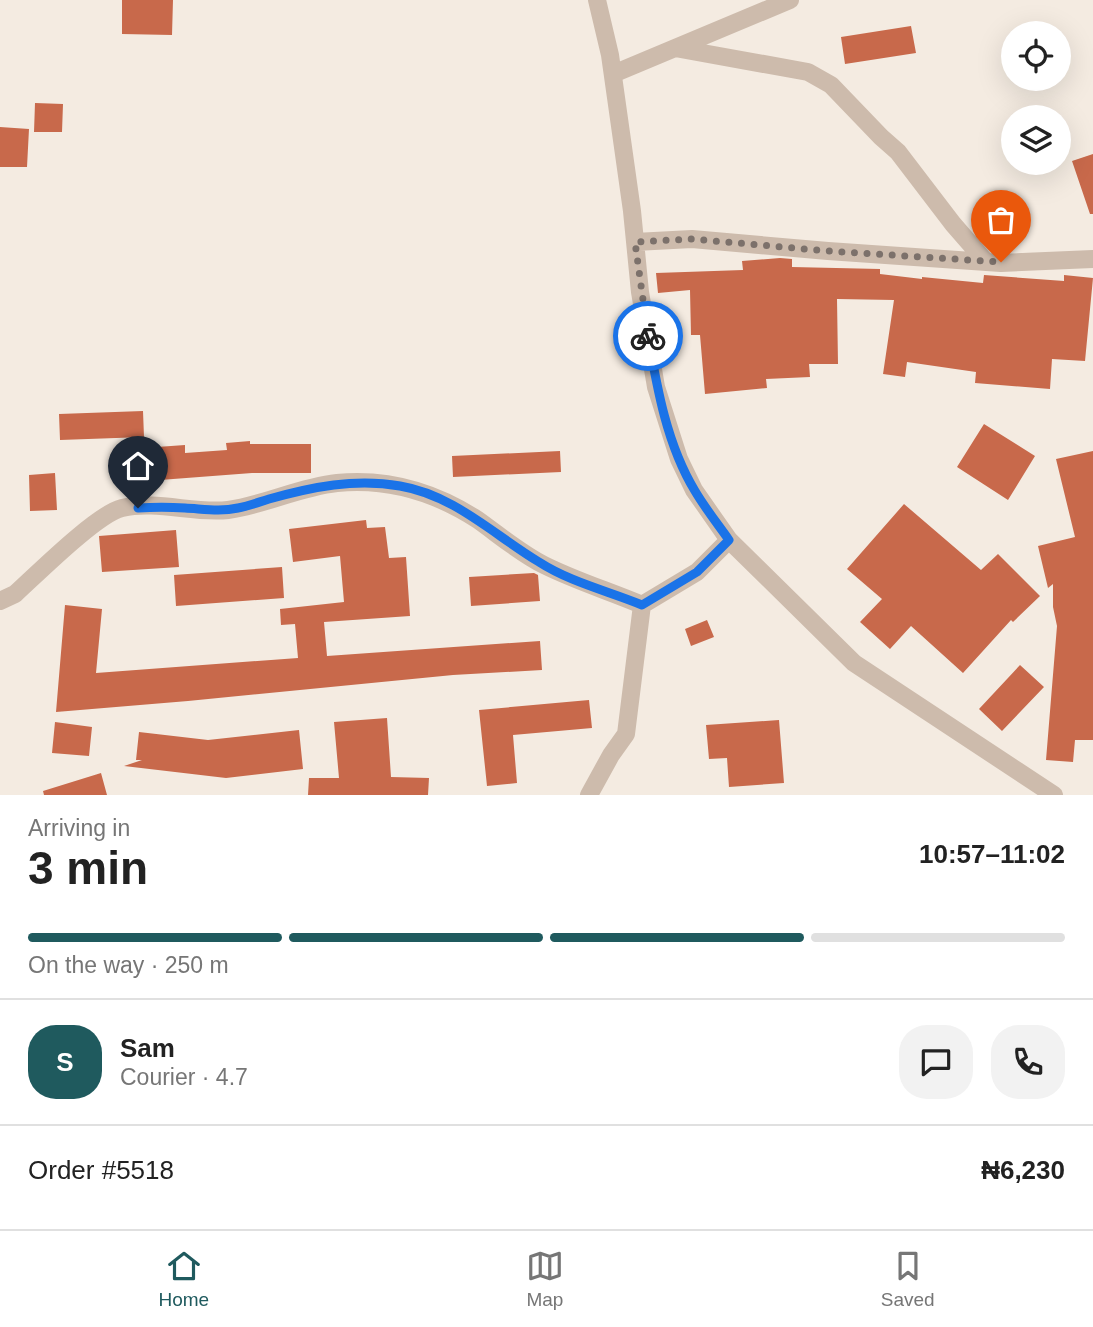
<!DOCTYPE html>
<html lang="en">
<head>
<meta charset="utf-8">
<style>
	:root { --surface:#fff; --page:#f2f2f2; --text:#222; --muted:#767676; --line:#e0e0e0; --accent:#1f5a5e }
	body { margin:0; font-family:Helvetica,sans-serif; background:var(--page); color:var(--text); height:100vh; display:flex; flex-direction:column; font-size:26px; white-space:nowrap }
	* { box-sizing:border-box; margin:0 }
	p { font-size:23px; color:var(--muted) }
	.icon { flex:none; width:38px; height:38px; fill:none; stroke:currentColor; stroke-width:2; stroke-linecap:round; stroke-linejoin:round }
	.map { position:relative; height:795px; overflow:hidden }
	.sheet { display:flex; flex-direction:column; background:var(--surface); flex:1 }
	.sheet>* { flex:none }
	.tools { position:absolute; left:1001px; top:21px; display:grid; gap:14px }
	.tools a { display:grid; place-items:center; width:70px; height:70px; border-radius:50%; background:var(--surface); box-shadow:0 7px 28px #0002; font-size:35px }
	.pin { position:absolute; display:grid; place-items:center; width:60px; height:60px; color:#fff; margin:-72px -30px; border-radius:50% 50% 50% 0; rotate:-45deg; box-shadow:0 0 7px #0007 }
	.pin .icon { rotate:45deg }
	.courier { position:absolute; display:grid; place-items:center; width:70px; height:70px; margin:-35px; border:5px solid #1a73e8; border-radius:50%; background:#fff; color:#222; box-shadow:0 2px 9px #0007 }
	.overview em { font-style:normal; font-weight:600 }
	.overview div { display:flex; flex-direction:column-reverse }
	.overview { display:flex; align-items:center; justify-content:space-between; height:119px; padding:0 28px }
	h1 { font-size:46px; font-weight:600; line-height:52px }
	.bar { display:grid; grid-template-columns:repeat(4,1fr); gap:10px 7px; align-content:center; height:84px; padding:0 28px }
	.bar i { height:9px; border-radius:5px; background:var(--line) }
	.bar .active { background:var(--accent) }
	.bar p { grid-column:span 4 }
	.line { display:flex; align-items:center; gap:18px; padding:0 28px; border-top:2px solid var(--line) }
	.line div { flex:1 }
	.round { display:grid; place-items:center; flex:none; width:74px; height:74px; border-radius:28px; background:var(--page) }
	.menu { display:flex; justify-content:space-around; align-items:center; height:98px; border-top:2px solid var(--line); background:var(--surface); font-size:19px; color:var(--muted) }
	.menu a { display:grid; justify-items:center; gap:4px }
	.menu .active { color:var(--accent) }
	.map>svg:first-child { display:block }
</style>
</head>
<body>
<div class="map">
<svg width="1093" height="795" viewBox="0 0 1093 795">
	<rect width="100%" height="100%" fill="#f4ebe1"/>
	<path fill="#c8694b" d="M122,0H173L172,35L122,34Z
		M911,26L916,53L845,64L841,37Z
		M35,103L63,104L62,132H34Z
		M0,127L29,129L27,167H0Z
		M1093,154V214H1090L1072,161Z
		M780,258L792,259V267L880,269V274L922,279V277L983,283L984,275L1064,281V275L1093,278L1085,361L1052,359L1050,389L975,383L976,372L907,362L905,377L883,374L894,300L837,299L838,364H809L810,377L766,379L767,388L705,394L700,335H691L690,290L658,293L656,273L743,270L742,261Z
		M143,411L144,437L60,440L59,414Z
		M984,424L1035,456L1008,500L957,467Z
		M250,441V444H311V473H252L160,480L157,447L185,445V453L227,450L226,443Z
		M560,451L561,472L453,477L452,456Z
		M1093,451V740H1075L1073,762L1046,760L1057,626L1053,607V584L1048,588L1038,546L1075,537L1056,459Z
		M55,473L57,510L30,511L29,475Z
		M904,504L981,570L998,554L1040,596L1013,622L1011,620L963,673L911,626L890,649L860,622L882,599L847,569Z
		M366,520L367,528L385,527L389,558L406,557L410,616L324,622L327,656L540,641L542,670L453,675L188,701L56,712L65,605L102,609L96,673L298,658L295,624L281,625L280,609L344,602L340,556L293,562L289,529Z
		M176,530L179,567L102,572L99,536Z
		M282,567L284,598L176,606L174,575Z
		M534,573L538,575L540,601L471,606L469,577Z
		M707,620L714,637L691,646L685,629Z
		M1020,665L1044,687L1002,731L979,709Z
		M589,700L592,728L513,735L517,783L487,786L479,710Z
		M387,718L391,777L429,778L428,795H308L309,778H339L334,722Z
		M779,720L784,783L729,787L727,758L709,759L706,725Z
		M55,722L92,727L89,756L52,753Z
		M299,730L303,769L226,778L124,766L142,760H136L139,732L208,740Z
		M101,773L107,795H44L43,791Z"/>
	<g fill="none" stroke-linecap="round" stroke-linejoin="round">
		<path stroke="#cdbbac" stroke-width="18" d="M597,0L610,55L632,211L640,292L656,387L679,459L694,490L729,540L854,663L1054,795
			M675,48L808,72L831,85L881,137L898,152L953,224L986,262
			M613,74L790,0
			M635,242L692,239L828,251L1001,263L1093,259
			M0,601L15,594C37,574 97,514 122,508C157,500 194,514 228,510C265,505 299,487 337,483C388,478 435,492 478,520C499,535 520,553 544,565C576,581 609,591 642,605L697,572L729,540
			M589,795L611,755L626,734L642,605"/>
	</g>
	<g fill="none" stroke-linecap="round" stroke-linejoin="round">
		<path stroke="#7c716b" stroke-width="7" stroke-dasharray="0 12.6" d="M648,336L635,242L692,239L828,251L1001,262"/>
		<path stroke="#1a73e8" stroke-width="9" d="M138,508C153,507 170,507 185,508C204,509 220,512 238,508C249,506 259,502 269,499C312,487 355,478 400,486C454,495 494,535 539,562C570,582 608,591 642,605L697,572L729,540C717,523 705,508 695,491C667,445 657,388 648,336"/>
	</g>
</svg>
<div class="tools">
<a><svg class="icon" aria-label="locate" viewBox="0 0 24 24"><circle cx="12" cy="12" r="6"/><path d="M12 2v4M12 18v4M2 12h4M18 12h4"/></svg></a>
<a><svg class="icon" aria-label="layers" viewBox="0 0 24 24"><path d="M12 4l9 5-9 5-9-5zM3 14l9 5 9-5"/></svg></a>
</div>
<div class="pin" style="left:1001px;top:262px;background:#ea580c"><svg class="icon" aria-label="bag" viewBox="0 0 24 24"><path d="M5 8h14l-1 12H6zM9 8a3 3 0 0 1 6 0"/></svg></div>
<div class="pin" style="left:138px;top:508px;background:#1f2937"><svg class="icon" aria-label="home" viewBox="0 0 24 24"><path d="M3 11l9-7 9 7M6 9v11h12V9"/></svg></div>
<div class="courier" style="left:648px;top:336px"><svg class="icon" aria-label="bike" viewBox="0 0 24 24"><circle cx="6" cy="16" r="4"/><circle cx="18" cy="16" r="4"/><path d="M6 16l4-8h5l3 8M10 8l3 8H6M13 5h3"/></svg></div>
</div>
<section class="sheet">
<div class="overview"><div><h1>3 min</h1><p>Arriving in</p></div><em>10:57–11:02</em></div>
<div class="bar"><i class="active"></i><i class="active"></i><i class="active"></i><i></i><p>On the way · 250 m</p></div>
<div class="line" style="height:126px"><b class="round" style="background:var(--accent);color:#fff">S</b><div><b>Sam</b><p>Courier · 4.7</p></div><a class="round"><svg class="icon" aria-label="chat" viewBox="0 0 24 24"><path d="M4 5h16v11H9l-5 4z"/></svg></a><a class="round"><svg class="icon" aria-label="phone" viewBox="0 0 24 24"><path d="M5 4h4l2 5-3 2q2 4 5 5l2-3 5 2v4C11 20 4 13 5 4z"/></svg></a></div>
<div class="line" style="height:91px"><div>Order #5518</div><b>₦6,230</b></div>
</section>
<nav class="menu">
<a class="active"><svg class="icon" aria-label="home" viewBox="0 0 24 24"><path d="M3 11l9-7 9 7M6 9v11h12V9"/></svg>Home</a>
<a><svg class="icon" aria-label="map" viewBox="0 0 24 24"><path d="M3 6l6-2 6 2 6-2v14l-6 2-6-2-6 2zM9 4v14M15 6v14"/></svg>Map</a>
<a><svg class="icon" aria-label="saved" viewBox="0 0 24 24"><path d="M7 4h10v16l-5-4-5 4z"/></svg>Saved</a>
</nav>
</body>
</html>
